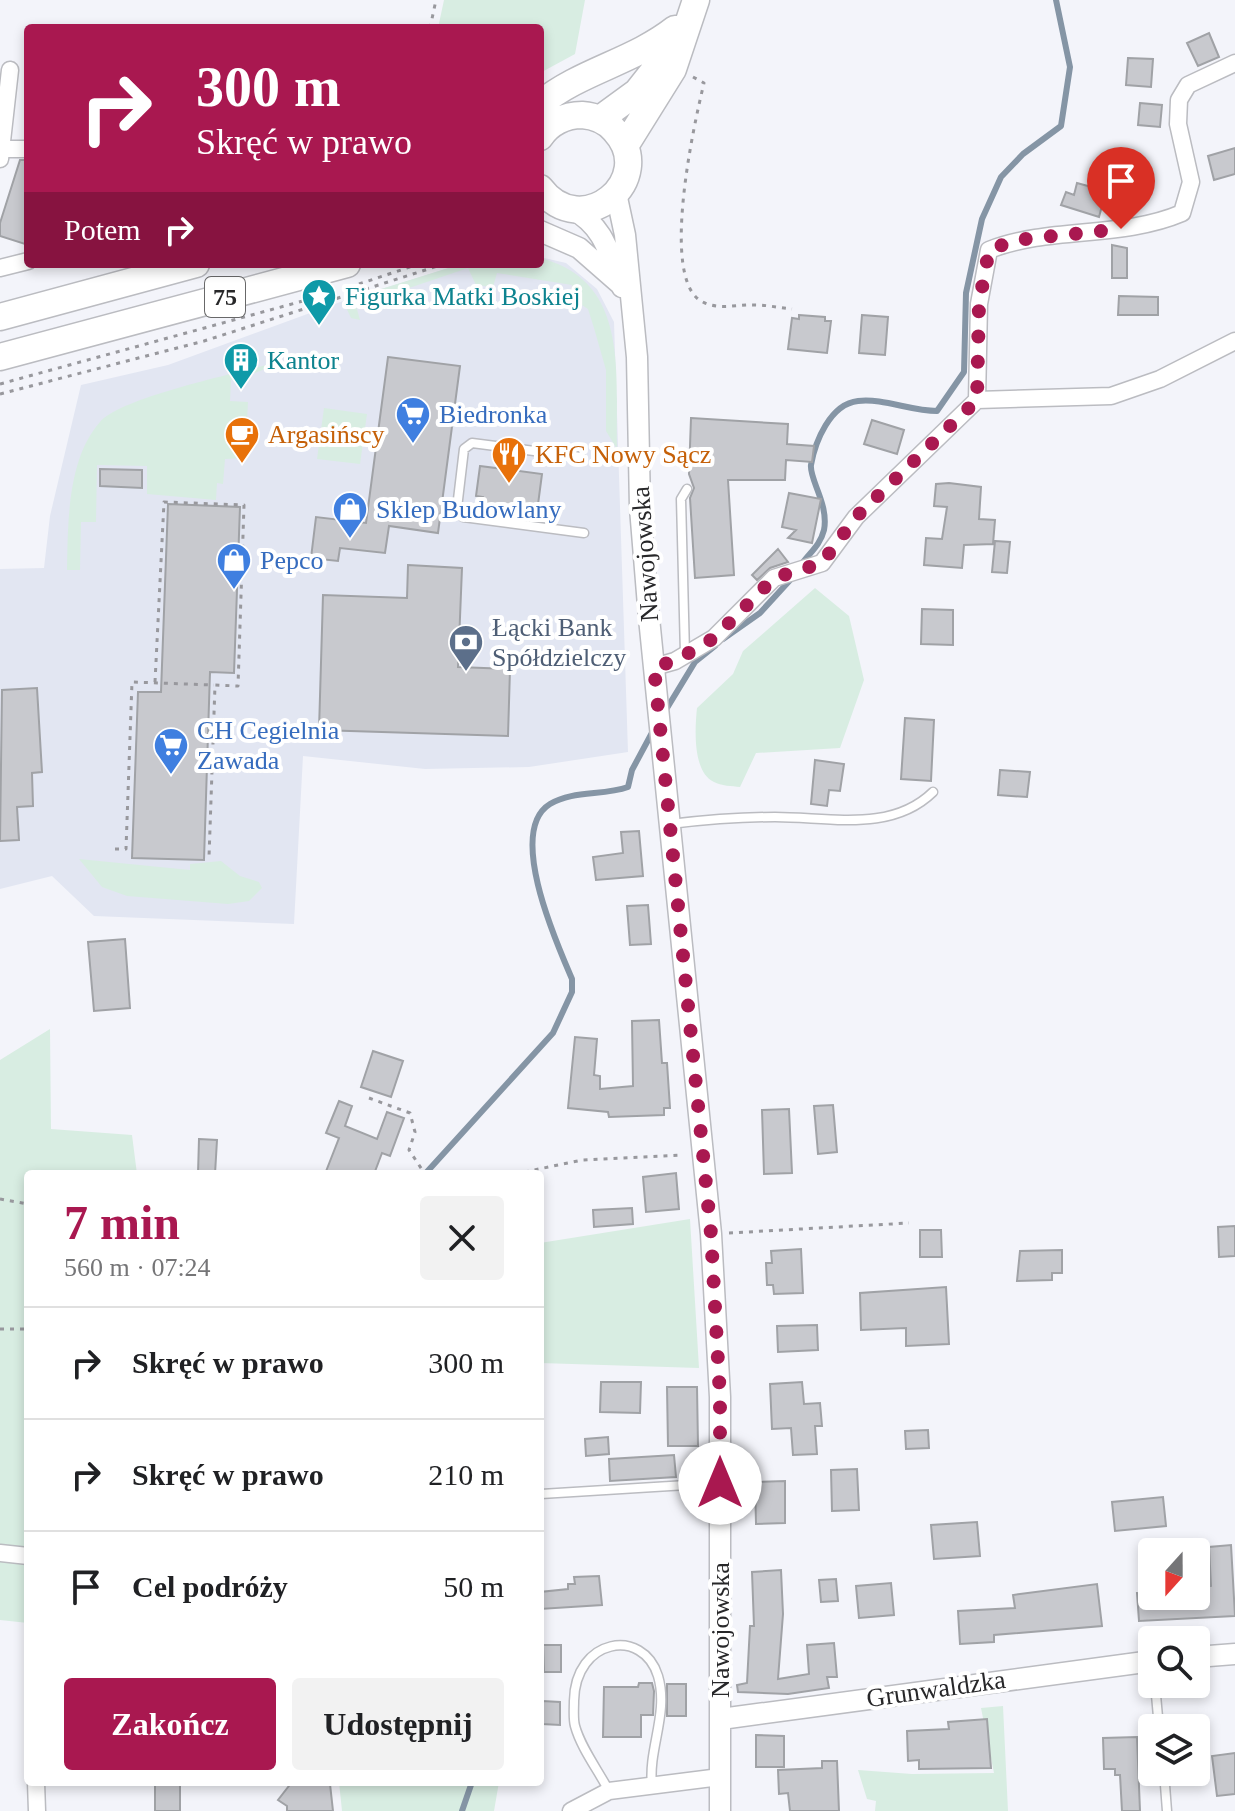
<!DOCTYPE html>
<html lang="pl">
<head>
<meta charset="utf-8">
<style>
  :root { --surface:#fff; --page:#f2f2f2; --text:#202124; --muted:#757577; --line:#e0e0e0; --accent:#a91850 }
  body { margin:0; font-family:"Times New Roman",serif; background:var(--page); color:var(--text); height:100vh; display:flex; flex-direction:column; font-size:30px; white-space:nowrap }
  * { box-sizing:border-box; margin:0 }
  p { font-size:26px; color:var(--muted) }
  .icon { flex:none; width:44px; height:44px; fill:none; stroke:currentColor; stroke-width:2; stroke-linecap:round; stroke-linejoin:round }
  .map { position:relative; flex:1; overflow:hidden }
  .sheet { position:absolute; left:24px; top:1170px; width:520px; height:616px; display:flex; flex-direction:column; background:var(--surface); border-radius:8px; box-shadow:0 4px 12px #0003 }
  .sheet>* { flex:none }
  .hud { position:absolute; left:24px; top:24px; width:520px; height:244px; border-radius:8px; box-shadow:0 4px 12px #0003; background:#a91850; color:#fff; overflow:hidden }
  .needle { width:52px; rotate:201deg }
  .controls { position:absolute; left:1138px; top:1538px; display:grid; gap:16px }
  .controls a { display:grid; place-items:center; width:72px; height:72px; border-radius:8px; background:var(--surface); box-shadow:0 4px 12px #0003; font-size:40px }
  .pin { position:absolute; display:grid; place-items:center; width:68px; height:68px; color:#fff; margin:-82px -34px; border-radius:50% 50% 50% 0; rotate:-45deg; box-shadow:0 0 8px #0007 }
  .pin .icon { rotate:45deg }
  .me { position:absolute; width:88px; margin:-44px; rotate:0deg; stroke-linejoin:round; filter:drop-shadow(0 0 6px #0008) }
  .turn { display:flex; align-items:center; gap:28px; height:168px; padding:0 40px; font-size:36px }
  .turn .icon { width:104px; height:104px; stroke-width:2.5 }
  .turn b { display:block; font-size:56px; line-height:68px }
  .then { display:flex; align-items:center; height:76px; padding:0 40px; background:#0003; gap:16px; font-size:30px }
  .round { display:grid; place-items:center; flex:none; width:84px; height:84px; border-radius:8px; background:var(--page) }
  .headline { display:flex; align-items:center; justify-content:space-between; height:136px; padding:0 40px }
  h1 { font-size:48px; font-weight:600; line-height:60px; color:var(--accent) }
  .button { display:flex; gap:16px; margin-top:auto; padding:16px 40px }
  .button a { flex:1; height:92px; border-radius:8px; background:var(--accent); color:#fff; font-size:32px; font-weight:600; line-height:92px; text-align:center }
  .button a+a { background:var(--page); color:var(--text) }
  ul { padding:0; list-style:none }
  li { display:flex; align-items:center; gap:24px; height:112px; padding:0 40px; border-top:2px solid var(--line) }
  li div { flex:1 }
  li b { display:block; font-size:30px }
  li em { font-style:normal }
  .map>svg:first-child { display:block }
  .built { fill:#e2e6f2 }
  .green { fill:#d8ede2 }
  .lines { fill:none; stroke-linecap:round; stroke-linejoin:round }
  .stream { stroke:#8595a5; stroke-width:6 }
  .building { fill:#c8c9ce; stroke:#a0a2a6; stroke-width:2 }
  .service-casing { stroke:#bbbcc1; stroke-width:11 }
  .minor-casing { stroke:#bbbcc1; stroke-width:19 }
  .tertiary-casing { stroke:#bbbcc1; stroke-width:23 }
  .primary-casing { stroke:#bbbcc1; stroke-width:29 }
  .path { stroke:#98989d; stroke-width:3; stroke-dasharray:4 6; stroke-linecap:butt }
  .service { stroke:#fff; stroke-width:8 }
  .minor { stroke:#fff; stroke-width:16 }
  .tertiary { stroke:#fff; stroke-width:20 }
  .primary { stroke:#fff; stroke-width:26 }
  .route { stroke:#a91850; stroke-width:14; stroke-dasharray:0 25.2 }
  .labels { text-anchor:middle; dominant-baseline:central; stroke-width:8; stroke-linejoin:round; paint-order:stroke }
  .shield { fill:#fff; stroke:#686869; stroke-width:2 }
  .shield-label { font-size:24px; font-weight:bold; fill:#272729 }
  .culture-label { font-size:26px; fill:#0d838f; stroke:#fff; text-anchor:start }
  .shop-label { font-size:26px; fill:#366cbe; stroke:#fff; text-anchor:start }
  .food-label { font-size:26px; fill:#c56008; stroke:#fff; text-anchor:start }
  .street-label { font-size:26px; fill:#272729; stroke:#fff }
  .service-label { font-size:26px; fill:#4e5e75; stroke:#fff; text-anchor:start }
</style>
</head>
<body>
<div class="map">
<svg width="1235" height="1811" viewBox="0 0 1235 1811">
  <rect width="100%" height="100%" fill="#f3f4fa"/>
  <path class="built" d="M 540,257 L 566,263 L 597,289 L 614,322 L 628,752 L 529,767 L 425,769 L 303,756 L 294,924 L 94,916 L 52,876 L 0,889 L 0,569 L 44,568 L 50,516 L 81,385 L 168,365 L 343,301 L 462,264 L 540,264 Z"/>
  <path class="green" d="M 444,0 L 585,0 L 575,54 L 540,73 L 540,28 L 438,28 Z
    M 540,258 C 631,281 615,375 617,449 L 606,431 L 606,370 L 594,328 L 588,309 L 571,298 L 572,285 L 497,273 L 493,287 L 476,285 L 468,268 L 356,306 L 360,320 L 351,318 L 343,301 L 461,264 L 540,264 Z
    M 274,363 L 281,363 L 252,374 L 249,381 L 231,380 L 230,401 L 248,402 L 245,458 L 225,459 L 223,484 L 217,483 L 216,500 L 147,494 L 147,466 L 97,465 L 96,522 L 81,522 L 80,570 L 67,570 C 68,524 67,459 100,422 C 121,397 238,373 274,363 Z
    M 324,408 L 367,414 L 360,464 L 317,459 Z
    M 815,588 L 849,616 L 864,680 L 840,748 L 756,753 L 740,787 C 732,786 721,786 714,782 C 692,772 695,727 697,708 L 733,674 L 743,651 Z
    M 79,859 L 190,870 L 190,864 L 221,861 L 240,876 L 259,882 L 262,888 L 249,901 L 228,904 L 127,896 L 102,887 Z
    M 50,1029 L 51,1129 L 132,1135 L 137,1174 L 28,1174 L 28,1548 L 0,1546 L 0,1060 Z
    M 690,1219 L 699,1368 L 540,1363 L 540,1243 Z
    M 0,1561 L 28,1563 L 28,1623 L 0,1620 Z
    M 1003,1706 L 1008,1811 L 875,1811 L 876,1801 L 867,1799 L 858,1770 L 912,1774 L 994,1773 L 981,1708 Z
    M 339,1782 L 499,1782 L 494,1811 L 342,1811 Z"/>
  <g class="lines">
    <path class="stream" d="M 801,565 C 809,553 820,546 824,530 C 829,504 809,479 811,465 C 815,442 830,404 858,401 C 883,398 911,411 937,411 L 964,372 L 966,293 L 982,219 L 1001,177 L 1023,154 L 1061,126 L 1070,67 L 1056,0
      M 723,639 L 760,613 L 792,578
      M 664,713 L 695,662 L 715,646
      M 425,1174 L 553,1033 L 572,992 L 572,979 C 557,944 506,831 550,804 C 573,790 603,796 628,787 L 632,770 L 654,729
      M 462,1811 L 472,1782"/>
  </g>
  <path class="building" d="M 1209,33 L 1219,57 L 1198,66 L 1187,43 Z
    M 1128,58 L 1153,59 L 1151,87 L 1126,85 Z
    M 1140,103 L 1162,105 L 1160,127 L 1138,125 Z
    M 1235,148 L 1235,174 L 1214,180 L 1208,156 Z
    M 20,160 L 28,160 L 28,245 L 0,236 L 0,223 Z
    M 1077,183 L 1106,191 L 1099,217 L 1061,205 L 1066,192 L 1074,195 Z
    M 1112,245 L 1127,248 L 1127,278 L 1112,278 Z
    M 1119,296 L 1158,297 L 1158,315 L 1118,315 Z
    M 799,315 L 825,317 L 825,321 L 831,321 L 827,353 L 788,349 L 792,318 L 799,319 Z
    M 862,315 L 888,317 L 885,355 L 859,353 Z
    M 388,357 L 460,366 L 438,533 L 389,526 L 385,553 L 340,548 L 338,561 L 311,558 L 316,517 L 366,523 Z
    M 691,418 L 788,424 L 787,444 L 814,446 L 812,462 L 786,460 L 785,480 L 728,480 L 734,575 L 695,578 L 690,498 L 694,488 L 689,474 Z
    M 872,420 L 904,430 L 897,454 L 864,444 Z
    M 480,466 L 542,474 L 537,512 L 482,505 L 483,497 L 476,496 Z
    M 100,469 L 142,470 L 142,488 L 100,486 Z
    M 949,483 L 981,487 L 979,519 L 995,520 L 993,544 L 964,545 L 962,568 L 924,565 L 926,538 L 942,539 L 947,507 L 934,506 L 936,484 Z
    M 789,493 L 821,499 L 812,543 L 788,538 L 796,530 L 782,527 Z
    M 168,504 L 240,507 L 234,673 L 210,672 L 204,860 L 132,858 L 138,692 L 161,692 Z
    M 995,541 L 1010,542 L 1007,573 L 992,572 Z
    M 778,549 L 788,562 L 770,568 L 757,580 L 752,575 Z
    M 408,565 L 462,568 L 458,667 L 510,669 L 508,736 L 319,730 L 323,595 L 407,598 Z
    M 922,609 L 953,610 L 953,645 L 921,644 Z
    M 37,688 L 42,772 L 32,773 L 33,806 L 17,807 L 19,840 L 0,841 L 2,690 Z
    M 905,718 L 934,720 L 931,781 L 901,779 Z
    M 815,760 L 844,764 L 840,791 L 829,790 L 827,806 L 811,804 Z
    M 1000,770 L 1030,772 L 1027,797 L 998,795 Z
    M 639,831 L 643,876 L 596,880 L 593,857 L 623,853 L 621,832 Z
    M 648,905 L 651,944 L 630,945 L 627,906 Z
    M 125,939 L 130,1008 L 94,1011 L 88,942 Z
    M 659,1020 L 662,1063 L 667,1063 L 670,1108 L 664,1108 L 664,1115 L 609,1117 L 608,1112 L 568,1108 L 575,1037 L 597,1039 L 594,1075 L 600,1076 L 600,1089 L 633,1086 L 632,1021 Z
    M 373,1051 L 403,1061 L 391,1097 L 361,1087 Z
    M 339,1101 L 352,1106 L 345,1126 L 377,1139 L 387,1112 L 404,1118 L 390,1156 L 382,1153 L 374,1174 L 325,1174 L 339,1138 L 326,1133 Z
    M 833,1105 L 837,1152 L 818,1154 L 814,1106 Z
    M 789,1109 L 792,1173 L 764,1174 L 762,1110 Z
    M 199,1139 L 217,1140 L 215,1174 L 198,1174 Z
    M 676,1173 L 679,1209 L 646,1212 L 643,1177 Z
    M 632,1208 L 633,1224 L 594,1227 L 593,1210 Z
    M 1235,1226 L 1235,1256 L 1219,1257 L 1218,1227 Z
    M 920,1230 L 941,1230 L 942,1257 L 920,1257 Z
    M 801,1249 L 803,1293 L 774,1294 L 773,1285 L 767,1285 L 766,1263 L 772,1263 L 771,1251 Z
    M 1062,1250 L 1062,1273 L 1052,1273 L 1052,1280 L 1017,1281 L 1020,1251 Z
    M 946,1287 L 949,1344 L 906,1346 L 906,1328 L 861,1330 L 860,1293 Z
    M 817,1325 L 818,1350 L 778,1352 L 777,1326 Z
    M 601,1382 L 641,1382 L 640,1413 L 600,1412 Z
    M 802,1382 L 804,1404 L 820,1403 L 822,1426 L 815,1426 L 817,1454 L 793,1455 L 791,1428 L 772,1429 L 770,1384 Z
    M 667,1387 L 697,1387 L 698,1446 L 668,1446 Z
    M 928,1430 L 929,1448 L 906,1449 L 905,1431 Z
    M 608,1437 L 609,1454 L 586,1456 L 585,1439 Z
    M 674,1455 L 676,1477 L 610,1481 L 609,1459 Z
    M 857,1469 L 859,1510 L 832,1511 L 831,1470 Z
    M 785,1481 L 785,1523 L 756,1524 L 755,1482 Z
    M 1163,1497 L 1166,1526 L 1115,1531 L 1112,1502 Z
    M 977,1522 L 980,1556 L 934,1559 L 931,1525 Z
    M 1231,1545 L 1235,1616 L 1139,1621 L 1137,1593 L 1198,1596 L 1197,1588 L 1211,1586 L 1209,1547 Z
    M 781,1570 L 783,1614 L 778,1679 L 809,1674 L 807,1645 L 834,1643 L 837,1677 L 827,1677 L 829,1688 L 788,1694 L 738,1692 L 737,1685 L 747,1683 L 750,1626 L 754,1626 L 752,1572 Z
    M 599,1576 L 602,1605 L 540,1609 L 540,1592 L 568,1589 L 568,1584 L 575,1584 L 574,1577 Z
    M 836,1579 L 838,1601 L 821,1602 L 819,1580 Z
    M 891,1583 L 894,1615 L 859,1618 L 856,1586 Z
    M 1097,1584 L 1102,1626 L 994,1635 L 994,1642 L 960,1644 L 958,1611 L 1015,1608 L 1013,1595 Z
    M 543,1645 L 561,1645 L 561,1672 L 544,1672 Z
    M 639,1683 L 652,1683 L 654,1691 L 653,1715 L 641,1715 L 641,1737 L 603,1737 L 604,1687 L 638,1687 Z
    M 667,1684 L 686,1684 L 686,1716 L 667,1716 Z
    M 542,1701 L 560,1702 L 560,1725 L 542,1724 Z
    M 987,1719 L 991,1768 L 919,1769 L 919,1760 L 908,1761 L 907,1731 L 949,1729 L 948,1722 Z
    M 756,1735 L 784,1736 L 784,1767 L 756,1767 Z
    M 1137,1737 L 1140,1811 L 1122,1811 L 1120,1775 L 1115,1775 L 1115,1769 L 1104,1769 L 1103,1738 Z
    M 1235,1753 L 1235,1794 L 1217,1796 L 1212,1756 Z
    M 822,1761 L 837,1761 L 839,1811 L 790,1811 L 788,1793 L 779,1794 L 778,1770 L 822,1768 Z
    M 155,1782 L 180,1782 L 180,1811 L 155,1811 Z
    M 292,1782 L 330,1784 L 333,1811 L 287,1811 L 287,1806 L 278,1800 Z"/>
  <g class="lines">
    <g class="service-casing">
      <path id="service" d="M 581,457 L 472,443 L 464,449 L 457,508 L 463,517 L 584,533
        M 685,654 L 681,499 L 687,489
        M 670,824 C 704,820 741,817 775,817 C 829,817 891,833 933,792
        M 541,1494 L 719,1483
        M 1155,1684 L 1159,1728
        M 1164,1772 L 1167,1811
        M 609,1791 C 598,1770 581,1748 575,1726 C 573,1719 574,1709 574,1701 C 575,1638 643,1627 658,1676 C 669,1713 648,1749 652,1785"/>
    </g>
    <g class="minor-casing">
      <path id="minor" d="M 0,149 L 28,149
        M 0,159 L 10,70
        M 0,268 L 28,261
        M 977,400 L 1111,396 L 1160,379 L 1235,341
        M 654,667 L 675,661 L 714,638 L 774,578 L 822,563 L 856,517 L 977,400 L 979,304 L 989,250 C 1051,226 1121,239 1182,213 L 1191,182 L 1178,124 L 1179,100 L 1188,85 L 1235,63
        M 0,1553 L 28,1556
        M 36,1782 L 37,1811
        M 571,1811 L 609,1791 L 720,1777"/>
    </g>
    <g class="tertiary-casing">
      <path id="tertiary" d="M 616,193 L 625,235 L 637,357 L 640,508 L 649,618 L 711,1234 L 720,1397 L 720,1811
        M 572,209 C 605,227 609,254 622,287
        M 540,231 L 579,248 L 619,283
        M 1196,1657 L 1235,1654
        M 721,1719 L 1152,1661"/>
    </g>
    <g class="primary-casing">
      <path id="primary" d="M 540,104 C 580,71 633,62 675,29
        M 600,119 L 637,92 L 663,59
        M 540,137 C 549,123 565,115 582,115 C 595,116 607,121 615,131 C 659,179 582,244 540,188
        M 625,146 L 673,69 L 696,0
        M 0,317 L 196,264
        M 0,357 L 347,264"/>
    </g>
    <path class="path" d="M 430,28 L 436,0
      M 693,77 L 704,83 C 694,124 660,277 701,301 C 718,311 737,304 755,305 C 768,305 780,308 792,309
      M 359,284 L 419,264
      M 0,384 L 332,293
      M 0,394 L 204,341 L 444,264
      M 155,682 L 164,502 L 244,505 L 238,686 L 215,685 L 209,857
      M 115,849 L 126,849 L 132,682 L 214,685
      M 369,1098 L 410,1113 L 415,1132 L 409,1150 L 425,1174
      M 515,1174 L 582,1160 L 683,1155
      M 0,1199 L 28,1204
      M 729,1233 L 909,1223
      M 0,1329 L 28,1329"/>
    <use href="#service" class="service"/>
    <use href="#minor" class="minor"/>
    <use href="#tertiary" class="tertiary"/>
    <use href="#primary" class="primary"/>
  </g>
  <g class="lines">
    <path class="route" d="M 720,1483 L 720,1397 L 711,1234 L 654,667 L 675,661 L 714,638 L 774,578 L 822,563 L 856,517 L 977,400 L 979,304 L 989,250 L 1016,240 L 1121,229"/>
  </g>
  <defs>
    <g id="sight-pin" transform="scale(1.8)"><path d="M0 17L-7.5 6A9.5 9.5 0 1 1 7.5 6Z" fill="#0f9aa8" stroke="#fff"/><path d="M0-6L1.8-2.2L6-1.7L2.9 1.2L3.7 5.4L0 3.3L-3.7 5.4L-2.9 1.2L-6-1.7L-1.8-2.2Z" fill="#fff"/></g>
    <g id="building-pin" transform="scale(1.8)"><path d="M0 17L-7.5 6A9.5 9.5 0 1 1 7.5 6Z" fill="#0f9aa8" stroke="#fff"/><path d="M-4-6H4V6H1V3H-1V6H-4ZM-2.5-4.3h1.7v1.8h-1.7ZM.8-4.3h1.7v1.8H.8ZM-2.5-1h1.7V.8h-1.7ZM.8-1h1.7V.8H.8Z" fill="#fff"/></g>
    <g id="supermarket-pin" transform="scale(1.8)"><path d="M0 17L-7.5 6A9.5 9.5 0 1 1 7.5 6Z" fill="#3f7fe0" stroke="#fff"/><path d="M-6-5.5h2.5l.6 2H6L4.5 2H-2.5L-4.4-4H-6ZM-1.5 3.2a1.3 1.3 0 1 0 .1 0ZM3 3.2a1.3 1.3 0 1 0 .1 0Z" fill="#fff"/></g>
    <g id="cafe-pin" transform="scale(1.8)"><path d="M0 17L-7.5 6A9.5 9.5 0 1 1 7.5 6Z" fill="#e8710a" stroke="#fff"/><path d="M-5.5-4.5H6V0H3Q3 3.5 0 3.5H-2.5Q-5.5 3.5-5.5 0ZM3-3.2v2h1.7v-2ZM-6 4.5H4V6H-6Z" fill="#fff"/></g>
    <g id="restaurant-pin" transform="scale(1.8)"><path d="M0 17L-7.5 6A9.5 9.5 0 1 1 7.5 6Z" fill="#e8710a" stroke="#fff"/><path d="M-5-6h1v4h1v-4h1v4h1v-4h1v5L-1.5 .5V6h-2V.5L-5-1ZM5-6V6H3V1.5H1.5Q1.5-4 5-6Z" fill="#fff"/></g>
    <g id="shop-pin" transform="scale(1.8)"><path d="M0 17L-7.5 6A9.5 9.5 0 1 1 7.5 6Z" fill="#3f7fe0" stroke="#fff"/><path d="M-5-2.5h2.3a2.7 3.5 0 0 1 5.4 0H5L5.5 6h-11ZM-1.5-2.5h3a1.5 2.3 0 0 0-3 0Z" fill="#fff"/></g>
    <g id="bank-pin" transform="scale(1.8)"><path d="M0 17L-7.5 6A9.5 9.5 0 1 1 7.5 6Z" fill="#5c6f8a" stroke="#fff"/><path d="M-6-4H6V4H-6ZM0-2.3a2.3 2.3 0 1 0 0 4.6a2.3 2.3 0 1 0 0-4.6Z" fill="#fff"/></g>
  </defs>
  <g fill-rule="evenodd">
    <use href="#sight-pin" x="319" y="296"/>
    <use href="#building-pin" x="241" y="360"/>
    <use href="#supermarket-pin" x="413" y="414"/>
    <use href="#cafe-pin" x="242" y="434"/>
    <use href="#restaurant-pin" x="509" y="454"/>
    <use href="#shop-pin" x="350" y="509"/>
    <use href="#shop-pin" x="234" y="560"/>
    <use href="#bank-pin" x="466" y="642"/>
    <use href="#supermarket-pin" x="171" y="745"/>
  </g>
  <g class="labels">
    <rect class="shield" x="205" y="277" width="40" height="40" rx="6"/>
    <g class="shield-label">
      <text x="225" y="297">75</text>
    </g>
    <g class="culture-label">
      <text x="345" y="296">Figurka Matki Boskiej</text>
      <text x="267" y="360">Kantor</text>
    </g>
    <g class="shop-label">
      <text x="439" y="414">Biedronka</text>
      <text x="376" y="509">Sklep Budowlany</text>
      <text x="260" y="560">Pepco</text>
      <text x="197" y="730">CH Cegielnia<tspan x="197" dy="30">Zawada</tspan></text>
    </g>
    <g class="food-label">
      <text x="268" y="434">Argasińscy</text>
      <text x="535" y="454">KFC Nowy Sącz</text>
    </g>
    <g class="street-label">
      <text transform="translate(645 554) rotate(-94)">Nawojowska</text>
      <text transform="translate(720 1630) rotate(-90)">Nawojowska</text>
      <text transform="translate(936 1689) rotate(-8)">Grunwaldzka</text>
    </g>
    <g class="service-label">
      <text x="492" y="627">Łącki Bank<tspan x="492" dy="30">Spółdzielczy</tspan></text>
    </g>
  </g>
</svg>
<div class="controls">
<a><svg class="needle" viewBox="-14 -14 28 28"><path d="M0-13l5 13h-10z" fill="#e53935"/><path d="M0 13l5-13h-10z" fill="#757577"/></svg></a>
<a><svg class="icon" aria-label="search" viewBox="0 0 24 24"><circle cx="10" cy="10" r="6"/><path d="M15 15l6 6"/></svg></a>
<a><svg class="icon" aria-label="layers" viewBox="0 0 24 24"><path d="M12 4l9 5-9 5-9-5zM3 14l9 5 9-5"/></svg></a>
</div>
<div class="pin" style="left:1121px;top:229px;background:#d93025"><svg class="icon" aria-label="arrive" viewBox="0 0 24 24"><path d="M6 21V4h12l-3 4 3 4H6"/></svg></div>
<svg class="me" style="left:720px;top:1483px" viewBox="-20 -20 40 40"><circle r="19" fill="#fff"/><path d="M0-13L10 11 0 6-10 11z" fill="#a91850"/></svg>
<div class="hud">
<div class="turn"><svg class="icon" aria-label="right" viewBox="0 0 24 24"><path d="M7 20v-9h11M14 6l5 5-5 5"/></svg><div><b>300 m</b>Skręć w prawo</div></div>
<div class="then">Potem<svg class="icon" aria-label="right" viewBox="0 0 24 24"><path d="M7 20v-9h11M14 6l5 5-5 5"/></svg></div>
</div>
<section class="sheet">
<div class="headline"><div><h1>7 min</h1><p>560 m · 07:24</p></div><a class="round"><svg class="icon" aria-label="close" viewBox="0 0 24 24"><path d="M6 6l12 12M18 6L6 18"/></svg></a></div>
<ul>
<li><svg class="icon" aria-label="right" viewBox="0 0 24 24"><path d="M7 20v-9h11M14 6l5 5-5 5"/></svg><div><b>Skręć w prawo</b></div><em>300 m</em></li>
<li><svg class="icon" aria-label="right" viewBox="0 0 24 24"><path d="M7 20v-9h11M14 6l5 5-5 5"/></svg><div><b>Skręć w prawo</b></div><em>210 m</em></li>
<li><svg class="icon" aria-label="arrive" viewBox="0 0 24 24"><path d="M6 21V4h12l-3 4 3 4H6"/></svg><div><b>Cel podróży</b></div><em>50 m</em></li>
</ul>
<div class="button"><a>Zakończ</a><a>Udostępnij</a></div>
</section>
</div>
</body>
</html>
